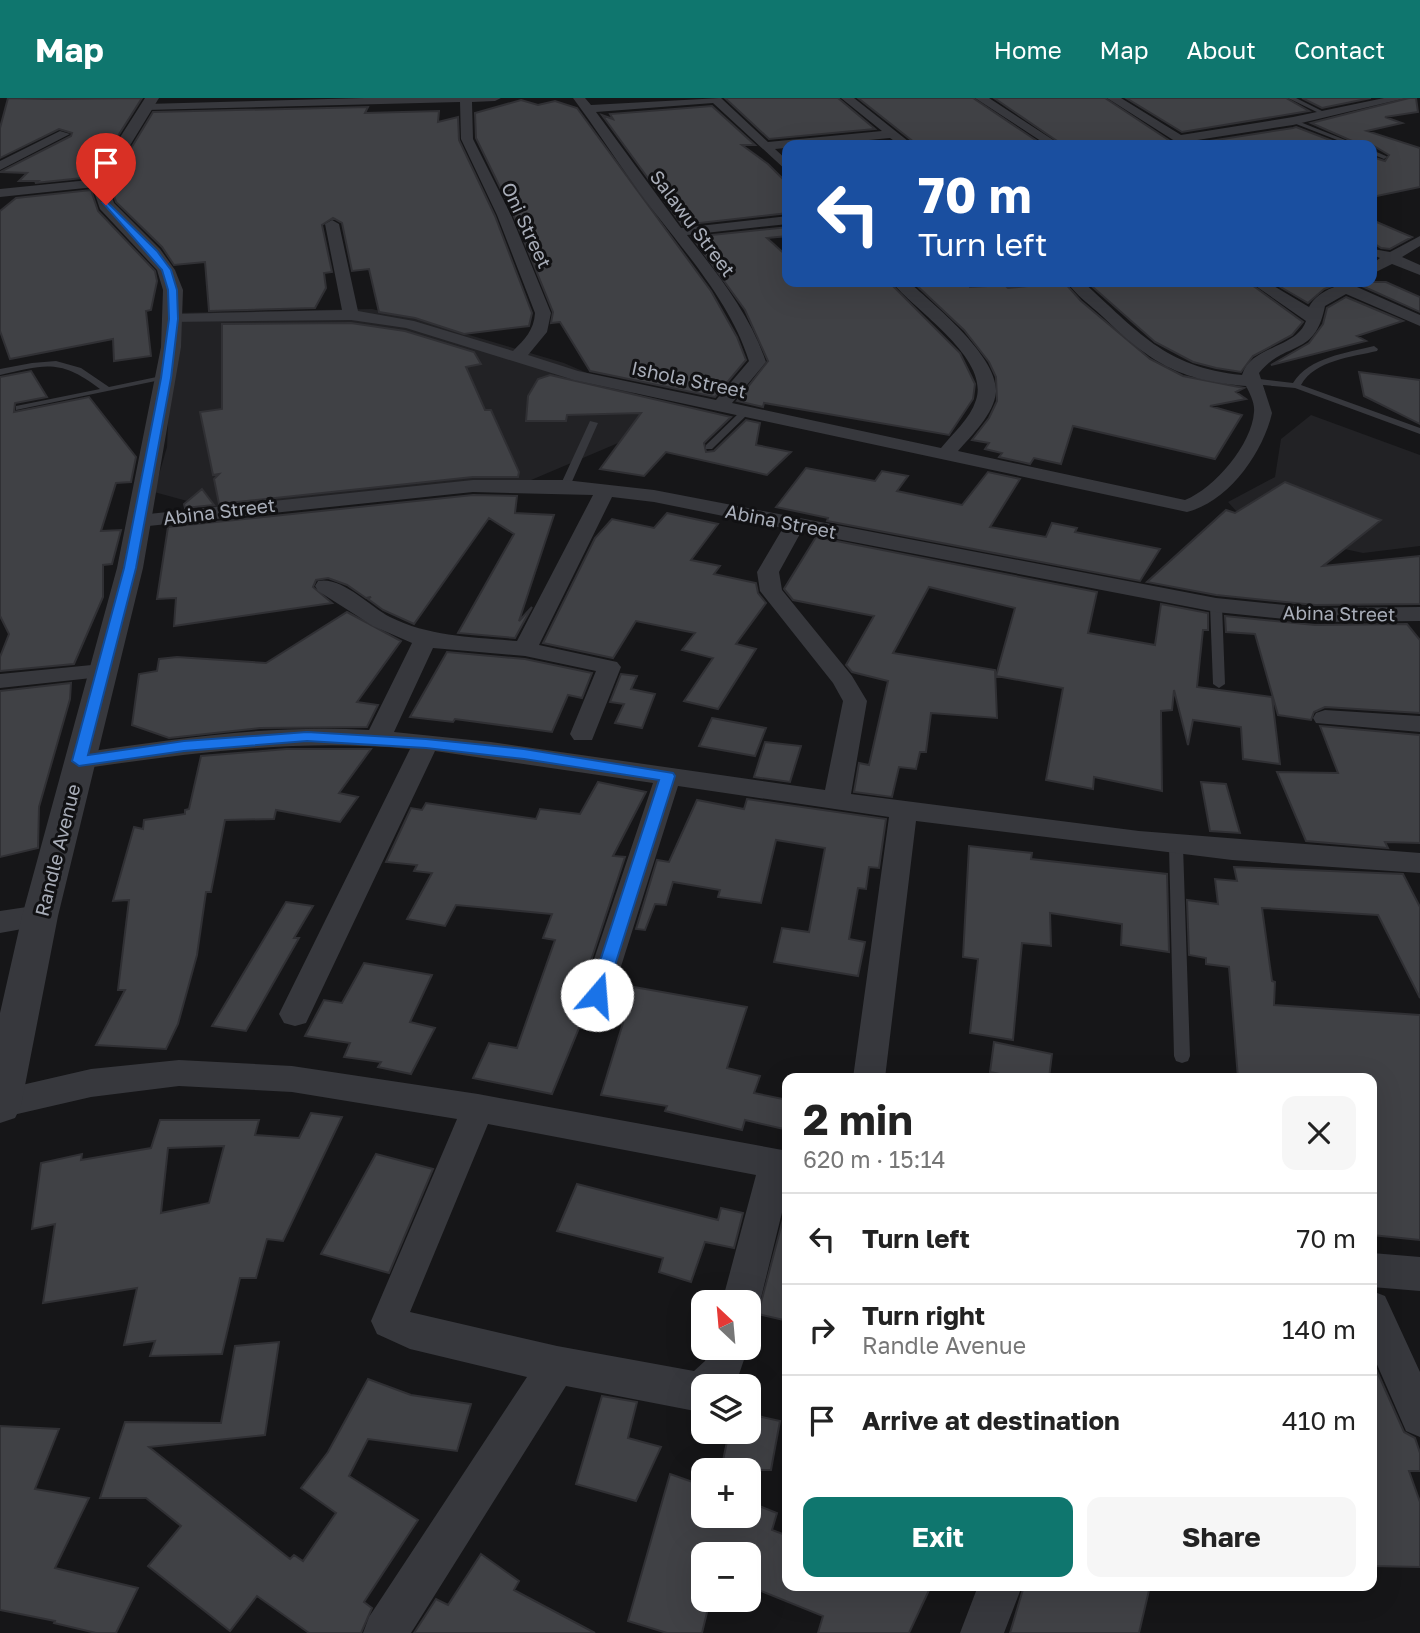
<!DOCTYPE html>
<html lang="en">
<head>
<meta charset="utf-8">
<style>
  :root { --surface:#fff; --page:#f6f6f6; --text:#222; --muted:#767676; --line:#e0e0e0; --accent:#0f766e }
  body { margin:0; font-family:"Golos Text",sans-serif; background:var(--page); color:var(--text); height:100vh; display:flex; flex-direction:column; font-size:26px; white-space:nowrap }
  * { box-sizing:border-box; margin:0 }
  p { font-size:23px; color:var(--muted) }
  .icon { flex:none; width:38px; height:38px; fill:none; stroke:currentColor; stroke-width:2; stroke-linecap:round; stroke-linejoin:round }
  .map { position:relative; flex:1; overflow:hidden }
  .sheet { position:absolute; left:782px; top:975px; width:595px; height:518px; display:flex; flex-direction:column; background:var(--surface); border-radius:14px; box-shadow:0 7px 28px #0002 }
  .sheet>* { flex:none }
  .hud { position:absolute; left:782px; top:42px; width:595px; height:147px; border-radius:14px; box-shadow:0 7px 28px #0002; background:#1a4fa0; color:#fff; overflow:hidden }
  .needle { width:46px; rotate:334deg }
  .fabs { position:absolute; left:691px; top:1192px; display:grid; gap:14px }
  .fabs a { display:grid; place-items:center; width:70px; height:70px; border-radius:14px; background:var(--surface); box-shadow:0 7px 28px #0002; font-size:35px }
  .pin { position:absolute; display:grid; place-items:center; width:60px; height:60px; color:#fff; margin:-72px -30px; border-radius:50% 50% 50% 0; rotate:-45deg; box-shadow:0 0 7px #0007 }
  .pin .icon { rotate:45deg }
  .me { position:absolute; width:77px; margin:-38px; rotate:18deg; stroke-linejoin:round; filter:drop-shadow(0 0 5px #0008) }
  .turn { display:flex; align-items:center; gap:24px; height:147px; padding:0 21px; font-size:32px }
  .turn .icon { width:91px; height:91px; stroke-width:2.5 }
  .turn b { display:block; font-size:49px; line-height:60px }
  .round { display:grid; place-items:center; flex:none; width:74px; height:74px; border-radius:14px; background:var(--page) }
  .head { display:flex; align-items:center; justify-content:space-between; height:119px; padding:0 21px }
  h1 { font-size:42px; font-weight:700; line-height:52px }
  .action { display:flex; gap:14px; margin-top:auto; padding:14px 21px }
  .action a { flex:1; height:80px; border-radius:14px; background:var(--accent); color:#fff; font-size:28px; font-weight:700; line-height:80px; text-align:center }
  .action a+a { background:var(--page); color:var(--text) }
  ul { padding:0; list-style:none }
  li { display:flex; align-items:center; gap:21px; height:91px; padding:0 21px; border-top:2px solid var(--line) }
  li div { flex:1 }
  li b { display:block; font-size:26px }
  li em { font-style:normal }
  header { display:flex; align-items:center; gap:42px; box-sizing:border-box; height:98px; padding:0 35px; background:var(--accent); color:#fff }
  header strong { font-size:33px }
  nav { display:flex; gap:38px; margin-inline-start:auto; font-size:24px }
  .map>svg:first-child { display:block }
  .built { fill:#222225 }
  .building { fill:#404145; stroke:#303034; stroke-width:2; fill-rule:evenodd }
  .lines { fill:none; stroke-linecap:round; stroke-linejoin:round }
  .service { fill:#37383d; fill-rule:evenodd }
  .minor { fill:#37383d; fill-rule:evenodd }
  .tertiary { fill:#37383d; fill-rule:evenodd }
  .route { fill:#1a73e8; stroke:#114b97; stroke-width:2 }
  .labels { text-anchor:middle; dominant-baseline:central; stroke-width:6; stroke-linejoin:round; paint-order:stroke }
  .far-street-label { font-size:19px; fill:#a8adb8; stroke:#111113 }
</style>
</head>
<body>
<header>
<strong>Map</strong>
<nav><a>Home</a><a>Map</a><a>About</a><a>Contact</a></nav>
</header>
<div class="map">
<svg width="1420" height="1535" viewBox="0 0 1420 1535">
  <rect width="100%" height="100%" fill="#161618"/>
  <path class="built" d="M 372,211 L 415,221 L 564,265 L 684,317 L 517,388 L 228,414 L 154,394 L 167,349 L 173,215 Z
    M 1311,317 L 1420,357 L 1420,448 L 1363,455 L 1326,447 L 1237,414 L 1228,404 L 1275,379 L 1281,341 Z"/>
  <path class="building" d="M 8,0 L 48,1 L 142,0 L 92,79 L 35,85 L 38,83 L 19,83 L 27,75 L 0,74 L 71,38 L 72,35 L 59,31 L 0,60 L 0,30 Z
    M 725,0 L 838,0 L 875,31 L 769,41 Z
    M 858,0 L 973,0 L 1043,47 L 915,45 Z
    M 994,0 L 1105,0 L 1176,47 L 1063,47 Z
    M 1126,0 L 1286,0 L 1309,13 L 1182,34 Z
    M 1302,0 L 1371,0 L 1322,10 Z
    M 1409,0 L 1416,0 L 1418,14 L 1385,19 L 1402,25 L 1367,33 L 1420,50 L 1420,89 L 1372,99 L 1372,59 L 1385,63 L 1389,57 L 1372,47 L 1361,47 L 1311,25 Z
    M 521,2 L 538,7 L 555,3 L 577,10 L 711,193 L 737,239 L 746,262 L 715,299 L 590,273 L 560,224 L 551,225 L 553,214 L 513,116 L 476,40 L 475,15 Z
    M 712,8 L 755,47 L 742,47 L 768,66 L 788,86 L 788,115 L 682,127 L 602,17 L 613,21 L 610,16 Z
    M 368,9 L 365,15 L 439,13 L 438,24 L 458,19 L 459,42 L 495,118 L 532,215 L 529,228 L 464,236 L 415,220 L 379,214 L 369,171 L 352,173 L 342,125 L 333,120 L 322,127 L 332,174 L 324,175 L 326,190 L 315,210 L 209,213 L 205,164 L 174,167 L 162,149 L 116,104 L 110,85 L 153,14 Z
    M 1296,29 L 1343,47 L 1197,45 L 1293,30 Z
    M 91,92 L 98,113 L 155,173 L 157,183 L 151,212 L 146,213 L 151,258 L 114,263 L 113,241 L 10,261 L 0,233 L 0,113 L 16,100 Z
    M 1372,122 L 1412,139 L 1390,151 L 1381,150 L 1372,144 Z
    M 788,129 L 788,138 L 767,140 L 788,159 L 788,184 L 889,184 L 960,255 L 975,286 L 973,301 L 949,337 L 764,305 L 763,309 L 737,303 L 768,263 L 745,212 L 692,139 Z
    M 913,184 L 970,184 L 970,189 L 1005,187 L 1008,190 L 1064,184 L 1081,203 L 1150,261 L 1183,278 L 1244,290 L 1236,294 L 1246,301 L 1210,308 L 1242,317 L 1215,361 L 1073,328 L 1061,366 L 1034,360 L 1030,366 L 999,359 L 1002,355 L 985,351 L 989,345 L 972,342 L 989,320 L 997,303 L 996,279 L 989,264 L 964,232 Z
    M 1087,184 L 1248,184 L 1303,224 L 1292,237 L 1253,258 L 1241,274 L 1216,270 L 1193,264 L 1155,244 Z
    M 1272,184 L 1343,184 L 1324,191 L 1308,205 Z
    M 1365,184 L 1386,184 L 1420,199 L 1420,214 L 1362,188 Z
    M 1346,199 L 1403,223 L 1357,238 L 1366,243 L 1271,267 L 1309,245 L 1323,226 L 1327,210 Z
    M 351,225 L 405,233 L 474,254 L 481,266 L 466,269 L 485,312 L 491,312 L 519,374 L 518,379 L 473,379 L 219,406 L 214,381 L 219,376 L 213,377 L 200,314 L 222,311 L 222,226 Z
    M 31,273 L 47,299 L 15,305 L 14,314 L 89,299 L 136,359 L 131,384 L 116,385 L 101,433 L 121,432 L 112,466 L 103,467 L 103,499 L 74,566 L 0,573 L 0,559 L 9,536 L 0,518 L 0,279 Z
    M 1359,274 L 1420,282 L 1420,326 L 1364,298 Z
    M 550,277 L 731,319 L 704,345 L 706,354 L 714,353 L 746,322 L 760,325 L 756,347 L 791,354 L 767,377 L 666,354 L 644,378 L 600,371 L 641,315 L 567,317 L 566,323 L 526,323 L 528,298 L 538,281 Z
    M 806,370 L 875,383 L 882,373 L 908,378 L 897,393 L 962,407 L 988,374 L 1020,381 L 990,429 L 1046,439 L 1052,425 L 1077,430 L 1075,434 L 1160,451 L 1140,483 L 827,423 L 828,420 L 776,409 Z
    M 1285,384 L 1381,422 L 1323,468 L 1420,458 L 1420,506 L 1315,507 L 1216,497 L 1147,484 L 1226,412 L 1235,415 Z
    M 202,391 L 214,407 L 185,410 L 184,406 Z
    M 473,397 L 517,398 L 515,415 L 554,417 L 519,523 L 532,509 L 515,540 L 458,535 L 514,436 L 489,420 L 414,526 L 383,512 L 368,501 L 371,499 L 366,500 L 347,487 L 328,480 L 316,482 L 313,489 L 332,505 L 174,528 L 176,500 L 157,501 L 168,429 Z
    M 667,415 L 718,426 L 691,462 L 720,468 L 714,476 L 756,485 L 758,495 L 766,505 L 736,546 L 756,551 L 718,611 L 684,603 L 713,560 L 682,552 L 695,535 L 636,523 L 613,560 L 543,545 L 595,440 L 612,421 L 654,430 Z
    M 816,439 L 1097,494 L 1088,535 L 1155,547 L 1161,506 L 1208,515 L 1208,532 L 1203,532 L 1197,589 L 1272,599 L 1280,666 L 1243,661 L 1241,629 L 1193,622 L 1188,647 L 1174,592 L 1172,612 L 1161,613 L 1162,693 L 1094,679 L 1093,691 L 1046,682 L 1063,590 L 996,578 L 1015,510 L 929,489 L 893,555 L 995,572 L 997,620 L 931,615 L 926,654 L 920,654 L 916,671 L 899,669 L 892,699 L 854,694 L 859,665 L 869,667 L 888,583 L 852,574 L 846,567 L 874,518 L 793,502 L 784,491 Z
    M 347,514 L 401,543 L 357,604 L 378,607 L 367,629 L 260,630 L 169,640 L 132,627 L 139,576 L 157,573 L 159,561 L 177,559 L 266,565 Z
    M 1225,518 L 1315,527 L 1407,526 L 1420,542 L 1420,615 L 1325,609 L 1314,614 L 1311,622 L 1278,617 L 1255,536 L 1226,534 Z
    M 447,554 L 525,561 L 592,575 L 582,600 L 568,597 L 552,634 L 455,621 L 453,624 L 410,619 Z
    M 621,576 L 637,578 L 631,591 L 655,596 L 642,630 L 615,625 L 624,606 L 610,604 Z
    M 71,585 L 70,601 L 39,709 L 38,750 L 0,759 L 0,593 Z
    M 712,620 L 766,630 L 755,658 L 699,648 Z
    M 1320,628 L 1420,637 L 1420,745 L 1385,744 L 1388,750 L 1306,743 L 1277,674 L 1338,675 Z
    M 765,644 L 801,648 L 790,684 L 754,679 Z
    M 286,651 L 371,651 L 339,695 L 358,699 L 340,724 L 276,712 L 274,721 L 225,722 L 211,794 L 206,794 L 197,857 L 178,926 L 166,951 L 96,947 L 125,892 L 118,892 L 129,802 L 113,803 L 134,729 L 143,731 L 144,722 L 185,716 L 185,712 L 189,711 L 201,658 Z
    M 598,684 L 646,694 L 613,758 L 625,759 L 580,896 L 588,908 L 552,996 L 473,980 L 489,945 L 517,950 L 555,842 L 543,840 L 552,816 L 456,807 L 445,828 L 407,821 L 432,775 L 414,773 L 417,767 L 386,764 L 411,710 L 422,712 L 426,705 L 536,721 L 540,711 L 580,716 Z
    M 1201,684 L 1226,686 L 1240,735 L 1210,733 Z
    M 747,701 L 886,721 L 879,770 L 869,769 L 866,791 L 858,790 L 849,841 L 865,844 L 858,878 L 774,864 L 782,830 L 809,834 L 825,750 L 776,742 L 761,805 L 718,799 L 720,792 L 673,784 L 666,807 L 655,806 L 645,832 L 636,831 L 657,762 L 669,764 L 697,702 L 744,711 Z
    M 969,748 L 1032,755 L 1031,761 L 1167,776 L 1169,854 L 1121,847 L 1122,826 L 1050,815 L 1051,848 L 1022,845 L 1013,942 L 970,935 L 978,861 L 963,859 Z
    M 1234,769 L 1403,776 L 1420,809 L 1420,900 L 1378,817 L 1262,810 L 1272,883 L 1275,884 L 1274,907 L 1420,917 L 1420,1142 L 1372,1137 L 1372,980 L 1238,980 L 1229,869 L 1206,866 L 1206,860 L 1189,857 L 1187,802 L 1218,806 L 1215,781 L 1237,783 Z
    M 286,804 L 313,808 L 294,840 L 299,840 L 246,933 L 212,928 Z
    M 364,865 L 432,877 L 410,924 L 435,930 L 411,976 L 378,969 L 381,964 L 344,959 L 350,945 L 305,938 L 324,902 L 342,905 Z
    M 634,889 L 747,909 L 727,970 L 760,978 L 754,995 L 788,1002 L 788,1032 L 745,1022 L 742,1032 L 665,1013 L 667,1008 L 601,997 Z
    M 994,944 L 1052,956 L 1049,980 L 1019,980 L 990,974 Z
    M 311,1015 L 342,1019 L 283,1143 L 267,1141 L 256,1180 L 240,1180 L 222,1256 L 150,1258 L 155,1243 L 124,1247 L 137,1190 L 43,1205 L 55,1126 L 32,1131 L 41,1065 L 82,1056 L 81,1062 L 151,1050 L 160,1022 L 259,1022 L 255,1037 L 299,1040 ZM 224,1048 L 209,1105 L 161,1115 L 168,1050 Z
    M 376,1056 L 433,1071 L 389,1175 L 321,1156 Z
    M 577,1086 L 718,1122 L 721,1110 L 743,1115 L 734,1150 L 705,1144 L 691,1184 L 659,1174 L 663,1160 L 557,1133 Z
    M 787,1106 L 788,1106 L 788,1223 L 758,1216 Z
    M 279,1244 L 265,1337 L 149,1349 L 290,1461 L 294,1457 L 303,1463 L 336,1415 L 301,1390 L 328,1354 L 368,1281 L 411,1297 L 471,1306 L 457,1353 L 368,1341 L 349,1378 L 418,1422 L 364,1504 L 372,1510 L 361,1535 L 309,1535 L 257,1498 L 230,1533 L 148,1468 L 181,1428 L 146,1400 L 100,1400 L 125,1324 L 221,1325 L 235,1248 Z
    M 1372,1262 L 1404,1334 L 1415,1340 L 1420,1355 L 1420,1373 L 1409,1373 L 1420,1404 L 1420,1469 L 1372,1468 Z
    M 602,1298 L 637,1304 L 628,1340 L 661,1349 L 636,1403 L 576,1386 Z
    M 749,1316 L 780,1323 L 771,1372 L 721,1372 L 729,1334 L 749,1334 Z
    M 0,1328 L 59,1331 L 35,1391 L 89,1400 L 55,1470 L 138,1490 L 116,1535 L 96,1535 L 54,1525 L 55,1523 L 0,1512 Z
    M 670,1376 L 704,1388 L 704,1418 L 749,1418 L 749,1404 L 777,1415 L 772,1432 L 788,1438 L 788,1488 L 931,1488 L 909,1535 L 818,1535 L 823,1518 L 756,1491 L 755,1494 L 749,1492 L 749,1456 L 704,1456 L 704,1502 L 710,1502 L 702,1535 L 667,1535 L 628,1523 Z
    M 481,1456 L 519,1483 L 514,1492 L 595,1535 L 414,1535 L 436,1501 L 448,1507 Z
    M 1024,1488 L 1150,1488 L 1139,1535 L 1010,1535 Z"/>
  <g class="lines">
    <path class="service" d="M 1288,0 L 1296,0 L 1328,16 L 1323,17 Z
      M 1291,22 L 1295,22 L 1358,47 L 1350,47 L 1291,24 Z
      M 1372,52 L 1386,58 L 1387,59 L 1384,61 L 1372,56 Z
      M 1374,248 L 1378,251 L 1377,253 C 1352,259 1315,262 1301,287 L 1420,330 L 1420,336 L 1295,290 L 1252,286 L 1248,283 L 1252,280 L 1293,285 C 1309,259 1347,255 1374,248 Z
      M 56,263 L 81,270 L 109,289 L 166,277 L 170,280 L 16,312 L 16,308 L 100,291 C 61,261 46,266 0,277 L 0,271 L 32,265 Z
      M 741,313 L 749,315 L 712,351 L 706,351 L 706,347 Z
      M 590,323 L 598,325 L 570,388 L 562,390 L 560,388 Z
      M 1216,504 L 1222,507 L 1225,586 L 1219,590 L 1213,586 L 1210,507 Z
      M 1176,743 L 1183,748 L 1190,958 L 1188,963 L 1182,965 L 1176,963 L 1174,958 L 1169,748 Z"/>
    <path class="minor" d="M 364,0 L 501,0 L 495,3 L 472,4 L 473,41 L 511,117 L 551,215 L 547,234 L 528,257 L 578,273 L 716,302 L 749,263 C 728,196 672,141 632,84 C 612,56 594,28 573,0 L 585,0 L 591,7 L 721,0 L 768,44 L 882,33 L 841,0 L 854,0 L 913,47 L 900,47 L 890,40 L 775,51 L 788,63 L 788,74 L 713,5 L 596,14 L 681,130 L 788,118 L 788,126 L 687,137 C 717,175 751,218 766,264 L 732,305 L 941,350 C 953,335 970,321 976,302 C 990,260 915,213 892,184 L 909,184 C 933,206 998,258 996,294 C 994,316 972,337 958,353 L 1185,402 C 1215,390 1252,346 1254,314 C 1255,305 1250,296 1246,288 C 1178,282 1151,265 1102,218 C 1090,207 1075,196 1067,184 L 1083,184 C 1138,233 1164,269 1242,277 C 1251,247 1296,251 1306,223 L 1250,184 L 1267,184 L 1309,209 C 1318,191 1345,184 1362,184 L 1357,189 L 1420,217 L 1420,228 L 1346,196 L 1325,208 C 1315,260 1286,242 1259,275 L 1272,315 C 1263,355 1228,404 1187,414 L 574,282 L 406,230 L 351,222 L 168,224 L 166,221 L 174,216 L 342,212 L 325,126 L 332,122 L 339,126 L 358,213 L 414,223 L 513,253 C 525,241 534,232 535,215 L 497,117 L 461,41 L 460,4 L 146,12 L 140,9 L 146,6 Z
      M 975,0 L 989,0 L 1061,47 L 1047,47 Z
      M 1107,0 L 1121,0 L 1181,37 L 1293,19 L 1384,0 L 1406,0 L 1293,27 L 1191,43 L 1195,47 L 1181,47 Z
      M 60,33 L 70,36 L 0,72 L 0,63 Z
      M 99,81 L 104,82 L 104,88 L 0,99 L 0,91 Z
      M 1420,138 L 1420,148 L 1402,159 L 1420,167 L 1420,177 L 1392,166 L 1372,176 L 1372,166 L 1380,160 L 1373,157 L 1373,151 L 1390,154 Z
      M 473,382 L 565,382 L 654,392 L 1216,500 L 1315,510 L 1420,509 L 1420,523 L 1315,524 L 1216,514 L 801,434 L 779,474 L 782,492 L 852,578 L 867,603 L 851,696 L 1139,733 L 1420,755 L 1420,775 L 1232,762 L 916,723 L 885,980 L 853,980 L 889,719 L 678,688 L 612,897 L 608,905 L 597,909 L 586,905 L 582,897 L 653,685 L 435,653 L 306,925 L 295,928 L 284,925 L 279,916 L 410,651 C 299,640 190,655 79,671 L 70,669 L 66,663 L 70,657 L 79,655 C 176,641 271,626 369,632 L 412,545 L 373,528 L 318,493 L 315,488 L 318,483 C 342,478 369,508 390,519 C 430,539 473,539 517,543 L 593,397 L 473,394 L 139,429 L 129,423 L 139,417 ZM 612,399 L 654,404 L 783,430 L 757,474 L 760,493 L 833,585 L 843,603 L 825,692 L 491,644 L 394,634 L 433,550 L 525,558 L 596,573 L 570,636 L 574,642 L 592,642 L 621,569 L 617,564 L 539,547 Z
      M 102,566 L 110,568 L 114,573 L 110,578 L 0,590 L 0,576 Z
      M 1325,612 L 1420,618 L 1420,634 L 1316,625 L 1313,620 L 1316,615 Z
      M 40,807 L 50,810 L 55,818 L 50,826 L 0,835 L 0,813 Z
      M 179,962 L 292,968 L 478,996 L 788,1053 L 788,1090 L 760,1204 L 754,1217 L 749,1219 L 749,1204 L 722,1204 L 756,1077 L 488,1026 L 410,1214 L 557,1248 L 694,1273 L 705,1263 L 710,1250 L 748,1250 L 735,1288 L 704,1288 L 704,1309 L 695,1313 L 566,1288 L 411,1535 L 363,1535 L 369,1519 L 527,1279 L 410,1251 L 377,1236 L 371,1223 L 457,1021 L 292,994 L 179,988 L 91,999 L 0,1020 L 0,992 L 91,971 Z
      M 1372,1155 L 1420,1159 L 1420,1193 L 1372,1189 Z
      M 1372,1193 L 1385,1198 L 1420,1274 L 1420,1339 L 1406,1333 L 1372,1255 Z
      M 978,1488 L 1022,1488 L 1004,1535 L 960,1535 Z"/>
    <path class="tertiary" d="M 145,0 L 159,0 L 107,85 L 114,105 L 160,151 L 175,172 L 183,192 L 181,249 L 143,470 L 58,818 L 21,1008 L 15,1020 L 0,1025 L 0,915 L 22,818 L 117,470 L 161,249 L 163,192 L 157,172 L 100,111 L 91,85 Z"/>
  </g>
  <path class="route" d="M 103,105 L 108,105 L 157,153 L 171,172 L 177,192 L 178,221 L 171,280 L 136,470 L 88,657 L 184,643 L 307,634 L 426,641 L 524,651 L 673,675 L 675,678 L 604,902 L 597,904 L 589,897 L 659,682 L 524,661 L 426,650 L 307,643 L 184,653 L 79,668 L 72,663 L 124,470 L 161,280 L 169,221 L 168,192 L 162,172 Z"/>
  <g class="labels">
    <g class="far-street-label">
      <text transform="translate(693 125) rotate(53)">Salawu Street</text>
      <text transform="translate(527 127) rotate(65)">Oni Street</text>
      <text transform="translate(689 281) rotate(12)">Ishola Street</text>
      <text transform="translate(219 413) rotate(-7)">Abina Street</text>
      <text transform="translate(781 423) rotate(11)">Abina Street</text>
      <text transform="translate(1339 515) rotate(1)">Abina Street</text>
      <text transform="translate(57 752) rotate(-76)">Randle Avenue</text>
    </g>
  </g>
</svg>
<div class="fabs">
<a><svg class="needle" viewBox="-14 -14 28 28"><path d="M0-13l5 13h-10z" fill="#e53935"/><path d="M0 13l5-13h-10z" fill="#767676"/></svg></a>
<a><svg class="icon" aria-label="layers" viewBox="0 0 24 24"><path d="M12 4l9 5-9 5-9-5zM3 14l9 5 9-5"/></svg></a>
<a>+</a>
<a>−</a>
</div>
<div class="pin" style="left:106px;top:107px;background:#d93025"><svg class="icon" aria-label="arrive" viewBox="0 0 24 24"><path d="M6 21V4h12l-3 4 3 4H6"/></svg></div>
<svg class="me" style="left:597px;top:897px" viewBox="-20 -20 40 40"><circle r="19" fill="#fff"/><path d="M0-13L10 11 0 6-10 11z" fill="#1a73e8"/></svg>
<div class="hud">
<div class="turn"><svg class="icon" aria-label="left" viewBox="0 0 24 24"><path d="M17 20v-9H6M10 6l-5 5 5 5"/></svg><div><b>70 m</b>Turn left</div></div>
</div>
<section class="sheet">
<div class="head"><div><h1>2 min</h1><p>620 m · 15:14</p></div><a class="round"><svg class="icon" aria-label="close" viewBox="0 0 24 24"><path d="M6 6l12 12M18 6L6 18"/></svg></a></div>
<ul>
<li><svg class="icon" aria-label="left" viewBox="0 0 24 24"><path d="M17 20v-9H6M10 6l-5 5 5 5"/></svg><div><b>Turn left</b></div><em>70 m</em></li>
<li><svg class="icon" aria-label="right" viewBox="0 0 24 24"><path d="M7 20v-9h11M14 6l5 5-5 5"/></svg><div><b>Turn right</b><p>Randle Avenue</p></div><em>140 m</em></li>
<li><svg class="icon" aria-label="arrive" viewBox="0 0 24 24"><path d="M6 21V4h12l-3 4 3 4H6"/></svg><div><b>Arrive at destination</b></div><em>410 m</em></li>
</ul>
<div class="action"><a>Exit</a><a>Share</a></div>
</section>
</div>
</body>
</html>
